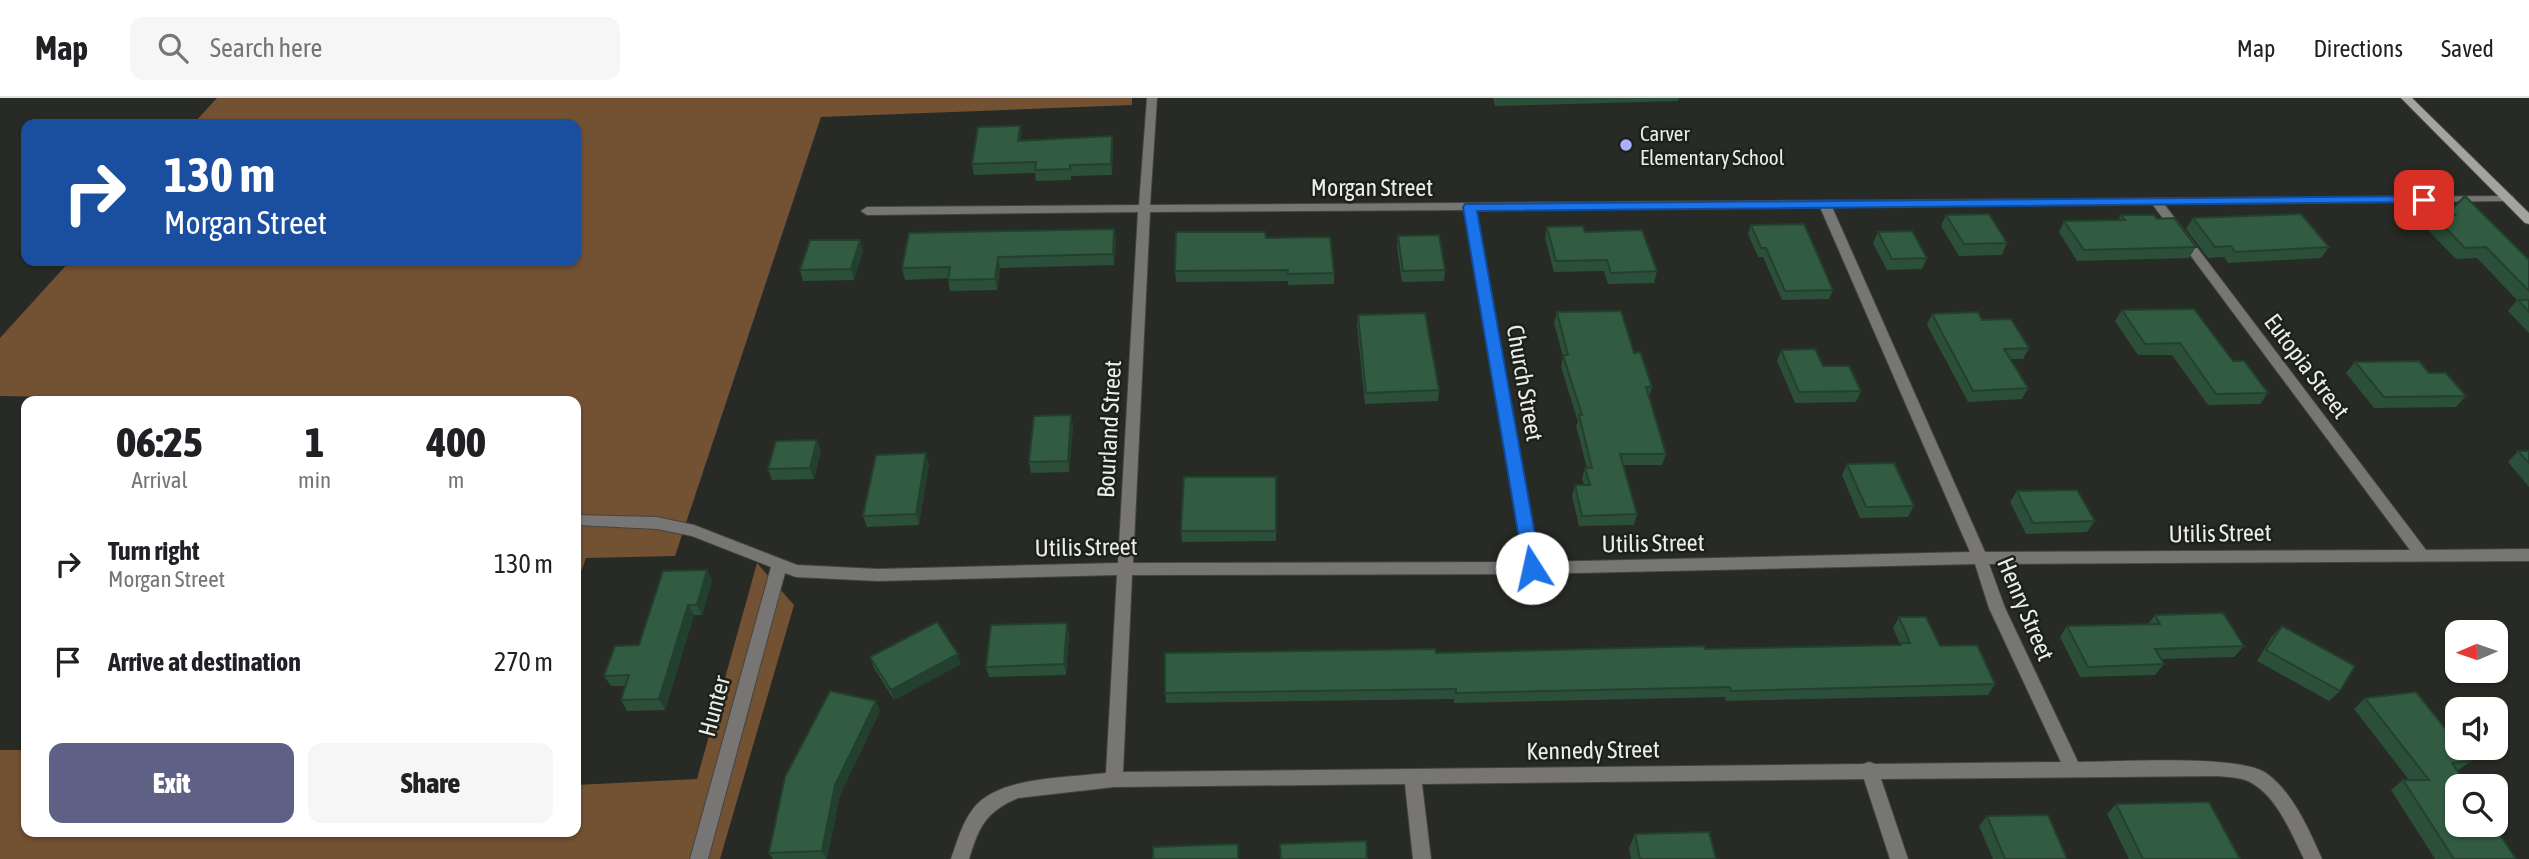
<!DOCTYPE html>
<html lang="en">
<head>
<meta charset="utf-8">
<style>
  :root { --surface:#fff; --page:#f6f6f6; --text:#202124; --muted:#757577; --line:#e0e0e0; --accent:#5e6185 }
  body { margin:0; font-family:"Asap Condensed",sans-serif; background:var(--page); color:var(--text); height:100vh; display:flex; flex-direction:column; font-size:26px; white-space:nowrap }
  * { box-sizing:border-box; margin:0 }
  p { font-size:23px; color:var(--muted) }
  .icon { flex:none; width:38px; height:38px; fill:none; stroke:currentColor; stroke-width:2; stroke-linecap:round; stroke-linejoin:round }
  .map { position:relative; flex:1; overflow:hidden }
  .sheet { position:absolute; left:21px; top:298px; width:560px; height:441px; display:flex; flex-direction:column; background:var(--surface); border-radius:14px; box-shadow:0 2px 5px #0004 }
  .sheet>* { flex:none }
  .hud { position:absolute; left:21px; top:21px; width:560px; height:147px; border-radius:14px; box-shadow:0 2px 5px #0004; background:#1a4fa0; color:#fff; overflow:hidden }
  .needle { width:46px; rotate:268deg }
  .controls { position:absolute; left:2445px; top:522px; display:grid; gap:14px }
  .controls a { display:grid; place-items:center; width:63px; height:63px; border-radius:14px; background:var(--surface); box-shadow:0 2px 5px #0004; font-size:35px }
  .pin { position:absolute; display:grid; place-items:center; width:60px; height:60px; color:#fff; margin:-30px; border-radius:14px; box-shadow:0 4px 10px #0006 }
  .me { position:absolute; width:77px; margin:-38px; rotate:350deg; stroke-linejoin:round; filter:drop-shadow(0 0 5px #0008) }
  .turn { display:flex; align-items:center; gap:24px; height:147px; padding:0 28px; font-size:32px }
  .turn .icon { width:91px; height:91px; stroke-width:2.5 }
  .turn b { display:block; font-size:49px; line-height:60px }
  .eta { display:flex; justify-content:space-evenly; align-items:center; height:119px; text-align:center }
  .eta b { font-size:42px; font-weight:800; line-height:49px }
  .primary-button { display:flex; gap:14px; margin-top:auto; padding:14px 28px }
  .primary-button a { flex:1; height:80px; border-radius:14px; background:var(--accent); color:#fff; font-size:28px; font-weight:800; line-height:80px; text-align:center }
  .primary-button a+a { background:var(--page); color:var(--text) }
  ul { padding:0; list-style:none }
  li { display:flex; align-items:center; gap:21px; height:98px; padding:0 28px }
  li div { flex:1 }
  li b { display:block; font-size:26px }
  li em { font-style:normal }
  header { display:flex; align-items:center; gap:42px; box-sizing:border-box; height:98px; padding:0 35px; background:var(--surface); border-bottom:2px solid var(--line) }
  header strong { font-size:33px }
  nav { display:flex; gap:38px; margin-inline-start:auto; font-size:24px }
  .search { width:490px; height:63px; background:var(--page); display:flex; align-items:center; gap:18px; box-sizing:border-box; padding:0 24px; border-radius:14px; color:var(--muted); font-size:26px }
  .map>svg:first-child { display:block }
  .forest { fill:#735133 }
  .lines { fill:none; stroke-linecap:round; stroke-linejoin:round }
  .street-casing { stroke:#434540; stroke-width:2 }
  .secondary-casing { stroke:#434540; stroke-width:2 }
  .street { fill:#777674; fill-rule:evenodd }
  .secondary { fill:#a4a39e; fill-rule:evenodd }
  .wall { fill:#2b4f39 }
  .shaded-wall { fill:#23402e }
  .building { fill:#325c42; stroke:#23402e; stroke-width:2 }
  .route { fill:#1a73e8; stroke:#114b97; stroke-width:2 }
  .poi-dot { fill:#a9b0fc; stroke:#1e201b; stroke-width:2.5 }
  .labels { text-anchor:middle; dominant-baseline:central; stroke-width:5; stroke-linejoin:round; paint-order:stroke }
  .far-poi-label { font-size:21px; fill:#ebede9; stroke:#1e201b; text-anchor:start }
  .street-label { font-size:24px; fill:#ebede9; stroke:#1e201b }
</style>
</head>
<body>
<header>
<strong>Map</strong>
<div class="search"><svg class="icon" aria-label="search" viewBox="0 0 24 24"><circle cx="10" cy="10" r="6"/><path d="M15 15l6 6"/></svg>Search here</div>
<nav><a>Map</a><a>Directions</a><a>Saved</a></nav>
</header>
<div class="map">
<svg width="2529" height="761" viewBox="0 0 2529 761">
  <rect width="100%" height="100%" fill="#282a25"/>
  <path class="forest" d="M 217,0 L 1132,0 L 1132,7 L 821,19 L 675,458 L 586,460 L 576,487 L 576,303 L 293,303 L 0,298 L 0,240 L 70,163 L 576,163 L 576,26 L 193,26 Z
    M 757,465 L 794,507 L 720,761 L 0,761 L 0,652 L 26,652 L 26,733 L 576,733 L 576,687 L 697,681 Z"/>
  <g class="lines">
    <g class="street-casing">
      <path id="street" d="M 1147,0 L 1157,0 L 1150,107 L 2512,98 L 2514,100 L 2508,103 L 2164,106 L 2426,452 L 2529,451 L 2529,463 L 1989,466 L 2005,510 L 2078,664 C 2117,664 2238,656 2266,675 C 2293,694 2309,732 2322,761 L 2304,761 C 2291,735 2277,698 2250,684 C 2240,679 2228,679 2217,678 L 1881,681 L 1908,761 L 1890,761 L 1864,681 L 1422,686 L 1431,761 L 1413,761 L 1405,686 L 1114,689 L 1018,700 C 985,714 979,729 969,761 L 951,761 C 957,744 962,725 973,711 C 998,678 1067,680 1106,675 L 1117,477 L 878,483 L 796,479 L 785,475 L 708,761 L 690,761 L 771,469 L 692,438 L 657,431 L 576,427 L 576,417 L 657,419 L 694,427 L 797,467 L 878,471 L 1118,465 L 1138,114 L 867,117 L 861,113 L 867,109 L 1139,107 ZM 2152,106 L 2153,107 L 2410,452 L 1985,454 L 1832,109 ZM 1820,109 L 1970,454 L 1538,464 L 1475,112 ZM 1464,112 L 1524,464 L 1133,465 L 1150,114 ZM 1975,466 L 1989,510 L 2061,664 L 1875,666 L 1869,664 L 1863,666 L 1123,674 L 1132,477 L 1532,476 Z"/>
    </g>
    <g class="secondary-casing">
      <path id="secondary" d="M 2401,0 L 2412,0 L 2529,115 L 2529,126 L 2525,125 Z"/>
    </g>
    <use href="#street" class="street"/>
    <use href="#secondary" class="secondary"/>
  </g>
  <path class="wall" d="M 1493,0 L 1679,0 L 1678,3 L 1495,8 Z
    M 1020,28 L 1021,42 L 1112,38 L 1113,49 L 1112,77 L 1071,78 L 1071,82 L 1036,83 L 1035,75 L 974,77 L 972,66 Z
    M 2450,113 L 2529,162 L 2529,235 L 2508,213 L 2517,202 L 2477,160 L 2456,161 L 2425,129 L 2434,118 L 2446,118 Z
    M 1946,117 L 2007,145 L 2002,157 L 1959,158 L 1941,128 Z
    M 2121,117 L 2157,121 L 2196,149 L 2189,160 L 2077,163 L 2059,134 L 2064,123 L 2118,122 Z
    M 2193,120 L 2329,149 L 2321,160 L 2228,165 L 2224,159 L 2208,160 L 2186,131 Z
    M 1751,127 L 1833,192 L 1829,201 L 1782,202 L 1763,159 L 1758,159 L 1748,136 Z
    M 1547,129 L 1585,134 L 1657,173 L 1654,185 L 1608,186 L 1604,173 L 1554,174 L 1545,140 Z
    M 1114,131 L 1116,142 L 1114,167 L 1000,170 L 997,192 L 950,193 L 948,180 L 905,182 L 902,170 Z
    M 1878,134 L 1927,160 L 1922,171 L 1887,172 L 1873,145 Z
    M 1398,138 L 1445,172 L 1444,183 L 1402,184 L 1397,149 Z
    M 1266,140 L 1334,175 L 1334,186 L 1288,187 L 1288,183 L 1176,184 L 1175,173 Z
    M 860,142 L 863,153 L 854,182 L 803,183 L 800,172 Z
    M 2122,212 L 2233,263 L 2268,295 L 2260,306 L 2208,307 L 2172,257 L 2138,257 L 2115,223 Z
    M 1557,214 L 1634,255 L 1652,289 L 1649,299 L 1666,356 L 1662,367 L 1623,367 L 1637,416 L 1634,427 L 1579,428 L 1572,398 L 1575,387 L 1584,387 L 1582,381 L 1585,370 L 1587,370 L 1576,328 L 1578,324 L 1561,269 L 1563,259 L 1554,225 Z
    M 1932,216 L 2029,250 L 2023,261 L 2010,261 L 2028,290 L 2022,301 L 1968,304 L 1927,227 Z
    M 1358,217 L 1439,292 L 1438,303 L 1365,306 L 1357,228 Z
    M 1781,252 L 1823,268 L 1861,293 L 1856,304 L 1795,305 L 1777,263 Z
    M 2355,264 L 2429,275 L 2466,298 L 2456,309 L 2374,310 L 2346,275 Z
    M 1071,317 L 1073,328 L 1069,374 L 1031,375 L 1029,364 Z
    M 821,353 L 814,381 L 772,382 L 768,371 Z
    M 2518,353 L 2529,353 L 2529,389 L 2508,364 Z
    M 929,366 L 919,427 L 867,429 L 863,418 Z
    M 1847,366 L 1914,408 L 1908,419 L 1860,420 L 1842,377 Z
    M 1276,379 L 1276,443 L 1182,444 L 1181,433 Z
    M 2017,393 L 2095,423 L 2087,434 L 2026,436 L 2010,404 Z
    M 712,482 L 702,517 L 694,517 L 665,612 L 627,613 L 621,602 L 626,588 L 611,588 L 604,578 Z
    M 2155,517 L 2244,548 L 2234,559 L 2161,561 L 2164,566 L 2155,577 L 2080,579 L 2060,539 L 2067,528 L 2148,526 Z
    M 1899,519 L 1995,586 L 1988,597 L 1726,603 L 1725,599 L 1454,605 L 1454,601 L 1166,605 L 1165,595 L 1436,555 L 1899,547 L 1900,546 L 1893,530 Z
    M 2282,528 L 2340,593 L 2329,603 L 2257,563 L 2272,538 Z
    M 1069,536 L 1066,577 L 989,579 L 986,569 Z
    M 870,559 L 961,566 L 894,602 L 874,570 Z
    M 2365,600 L 2471,663 L 2457,673 L 2516,761 L 2435,761 L 2391,692 L 2403,682 L 2409,682 L 2354,611 Z
    M 880,613 L 840,697 L 827,761 L 773,761 L 769,755 Z
    M 2116,706 L 2240,761 L 2129,761 L 2107,716 Z
    M 1987,718 L 2067,761 L 1993,761 L 1979,728 Z
    M 1635,736 L 1716,761 L 1631,761 L 1629,750 Z"/>
  <path class="shaded-wall" d="M 1020,28 L 1021,39 L 1020,53 L 1018,43 Z
    M 1112,38 L 1113,49 L 1112,77 L 1111,66 Z
    M 1114,131 L 1116,142 L 1114,167 L 1113,156 Z
    M 860,142 L 863,153 L 854,182 L 851,171 Z
    M 998,159 L 1000,170 L 997,192 L 995,181 Z
    M 1071,317 L 1073,328 L 1069,374 L 1068,363 Z
    M 817,342 L 821,353 L 814,381 L 810,370 Z
    M 926,355 L 929,366 L 919,427 L 916,416 Z
    M 707,472 L 712,482 L 702,517 L 697,507 Z
    M 688,507 L 694,517 L 665,612 L 659,601 Z
    M 1067,525 L 1069,536 L 1066,577 L 1064,566 Z
    M 958,556 L 961,566 L 894,602 L 891,592 Z
    M 876,603 L 880,613 L 840,697 L 827,761 L 826,761 L 822,753 L 835,687 Z"/>
  <path class="building" d="M 1020,28 L 1018,43 L 1112,38 L 1111,66 L 1070,67 L 1070,71 L 1035,72 L 1036,64 L 972,66 L 978,29 Z
    M 2465,98 L 2529,162 L 2529,193 L 2486,149 L 2465,150 L 2434,118 L 2455,117 L 2450,113 Z
    M 1989,116 L 2007,145 L 1964,146 L 1946,117 Z
    M 2301,116 L 2329,149 L 2235,154 L 2231,148 L 2215,149 L 2193,120 Z
    M 2121,117 L 2154,117 L 2157,121 L 2174,120 L 2196,149 L 2084,152 L 2064,123 L 2125,122 Z
    M 1804,126 L 1833,192 L 1785,193 L 1766,150 L 1761,150 L 1751,127 Z
    M 1583,128 L 1585,134 L 1642,132 L 1657,173 L 1611,175 L 1607,162 L 1556,163 L 1547,129 Z
    M 1114,131 L 1113,156 L 998,159 L 995,181 L 948,182 L 950,169 L 902,170 L 909,135 Z
    M 1912,133 L 1927,160 L 1892,161 L 1878,134 Z
    M 1176,134 L 1265,134 L 1266,140 L 1330,139 L 1334,175 L 1288,176 L 1288,172 L 1175,173 Z
    M 1439,137 L 1445,172 L 1403,173 L 1398,138 Z
    M 810,142 L 860,142 L 851,171 L 800,172 Z
    M 2518,202 L 2529,202 L 2529,214 Z
    M 2194,211 L 2233,263 L 2244,263 L 2268,295 L 2216,296 L 2180,245 L 2145,246 L 2122,212 Z
    M 1621,213 L 1634,255 L 1640,254 L 1652,289 L 1646,289 L 1666,356 L 1620,356 L 1637,416 L 1582,418 L 1575,387 L 1590,387 L 1585,370 L 1592,370 L 1579,317 L 1582,317 L 1563,257 L 1568,257 L 1557,214 Z
    M 1978,214 L 1982,222 L 2011,221 L 2029,250 L 2004,251 L 2028,290 L 1973,293 L 1932,216 Z
    M 1425,215 L 1439,292 L 1366,295 L 1358,217 Z
    M 1815,251 L 1823,268 L 1849,268 L 1861,293 L 1799,294 L 1781,252 Z
    M 2419,263 L 2429,275 L 2446,275 L 2466,298 L 2384,299 L 2355,264 Z
    M 1071,317 L 1068,363 L 1029,364 L 1034,318 Z
    M 817,342 L 810,370 L 768,371 L 776,343 Z
    M 2518,353 L 2529,353 L 2529,365 Z
    M 926,355 L 916,416 L 863,418 L 876,357 Z
    M 1894,365 L 1914,408 L 1866,409 L 1847,366 Z
    M 1184,379 L 1276,379 L 1276,433 L 1181,433 Z
    M 2077,392 L 2095,423 L 2033,425 L 2017,393 Z
    M 707,472 L 697,507 L 688,507 L 659,601 L 621,602 L 629,577 L 604,578 L 615,548 L 639,547 L 663,473 Z
    M 2223,515 L 2244,548 L 2155,551 L 2164,566 L 2088,569 L 2067,528 L 2160,526 L 2155,517 Z
    M 1899,519 L 1926,519 L 1940,548 L 1977,547 L 1995,586 L 1731,593 L 1730,589 L 1456,595 L 1456,591 L 1165,595 L 1165,555 L 1435,551 L 1436,555 L 1704,548 L 1705,551 L 1901,547 L 1900,545 L 1910,545 Z
    M 937,524 L 958,556 L 891,592 L 870,559 Z
    M 1067,525 L 1064,566 L 986,569 L 991,527 Z
    M 2282,528 L 2355,568 L 2340,593 L 2266,552 Z
    M 830,593 L 876,603 L 835,687 L 822,753 L 769,755 L 785,679 Z
    M 2416,594 L 2457,645 L 2457,649 L 2460,649 L 2471,663 L 2452,665 L 2467,688 L 2457,688 L 2457,726 L 2493,726 L 2516,761 L 2454,761 L 2403,682 L 2429,682 L 2365,600 Z
    M 2209,704 L 2240,761 L 2143,761 L 2116,706 Z
    M 2048,717 L 2067,761 L 2005,761 L 1987,718 Z
    M 1709,734 L 1716,761 L 1640,761 L 1635,736 Z
    M 1366,743 L 1367,761 L 1281,761 L 1280,746 Z
    M 1238,746 L 1238,761 L 1153,761 L 1153,749 Z"/>
  <path class="route" d="M 2424,98 L 2431,102 L 2429,104 L 1477,113 L 1541,470 L 1538,475 L 1526,475 L 1524,470 L 1463,109 L 1465,106 Z"/>
  <circle class="poi-dot" cx="1626" cy="47" r="7"/>
  <g class="labels">
    <g class="far-poi-label">
      <text x="1640" y="35">Carver<tspan x="1640" dy="24">Elementary School</tspan></text>
    </g>
    <g class="street-label">
      <text x="1372" y="89">Morgan Street</text>
      <text transform="translate(2307 268) rotate(53)">Eutopia Street</text>
      <text transform="translate(1525 285) rotate(80)">Church Street</text>
      <text transform="translate(1109 331) rotate(-87)">Bourland Street</text>
      <text transform="translate(2220 435) rotate(-1)">Utilis Street</text>
      <text transform="translate(1653 445) rotate(-1)">Utilis Street</text>
      <text transform="translate(1086 449) rotate(-1)">Utilis Street</text>
      <text transform="translate(2026 511) rotate(67)">Henry Street</text>
      <text transform="translate(714 608) rotate(-75)">Hunter</text>
      <text transform="translate(1593 652) rotate(-1)">Kennedy Street</text>
    </g>
  </g>
</svg>
<div class="controls">
<a><svg class="needle" viewBox="-14 -14 28 28"><path d="M0-13l5 13h-10z" fill="#e53935"/><path d="M0 13l5-13h-10z" fill="#757577"/></svg></a>
<a><svg class="icon" aria-label="sound" viewBox="0 0 24 24"><path d="M4 9h4l5-4v14l-5-4H4zM17 9q2 3 0 6"/></svg></a>
<a><svg class="icon" aria-label="search" viewBox="0 0 24 24"><circle cx="10" cy="10" r="6"/><path d="M15 15l6 6"/></svg></a>
</div>
<div class="pin" style="left:2424px;top:102px;background:#d93025"><svg class="icon" aria-label="arrive" viewBox="0 0 24 24"><path d="M6 21V4h12l-3 4 3 4H6"/></svg></div>
<svg class="me" style="left:1532px;top:470px" viewBox="-20 -20 40 40"><circle r="19" fill="#fff"/><path d="M0-13L10 11 0 6-10 11z" fill="#1a73e8"/></svg>
<div class="hud">
<div class="turn"><svg class="icon" aria-label="right" viewBox="0 0 24 24"><path d="M7 20v-9h11M14 6l5 5-5 5"/></svg><div><b>130 m</b>Morgan Street</div></div>
</div>
<section class="sheet">
<div class="eta">
<div><b>06:25</b><p>Arrival</p></div>
<div><b>1</b><p>min</p></div>
<div><b>400</b><p>m</p></div>
</div>
<ul>
<li><svg class="icon" aria-label="right" viewBox="0 0 24 24"><path d="M7 20v-9h11M14 6l5 5-5 5"/></svg><div><b>Turn right</b><p>Morgan Street</p></div><em>130 m</em></li>
<li><svg class="icon" aria-label="arrive" viewBox="0 0 24 24"><path d="M6 21V4h12l-3 4 3 4H6"/></svg><div><b>Arrive at destination</b></div><em>270 m</em></li>
</ul>
<div class="primary-button"><a>Exit</a><a>Share</a></div>
</section>
</div>
</body>
</html>
